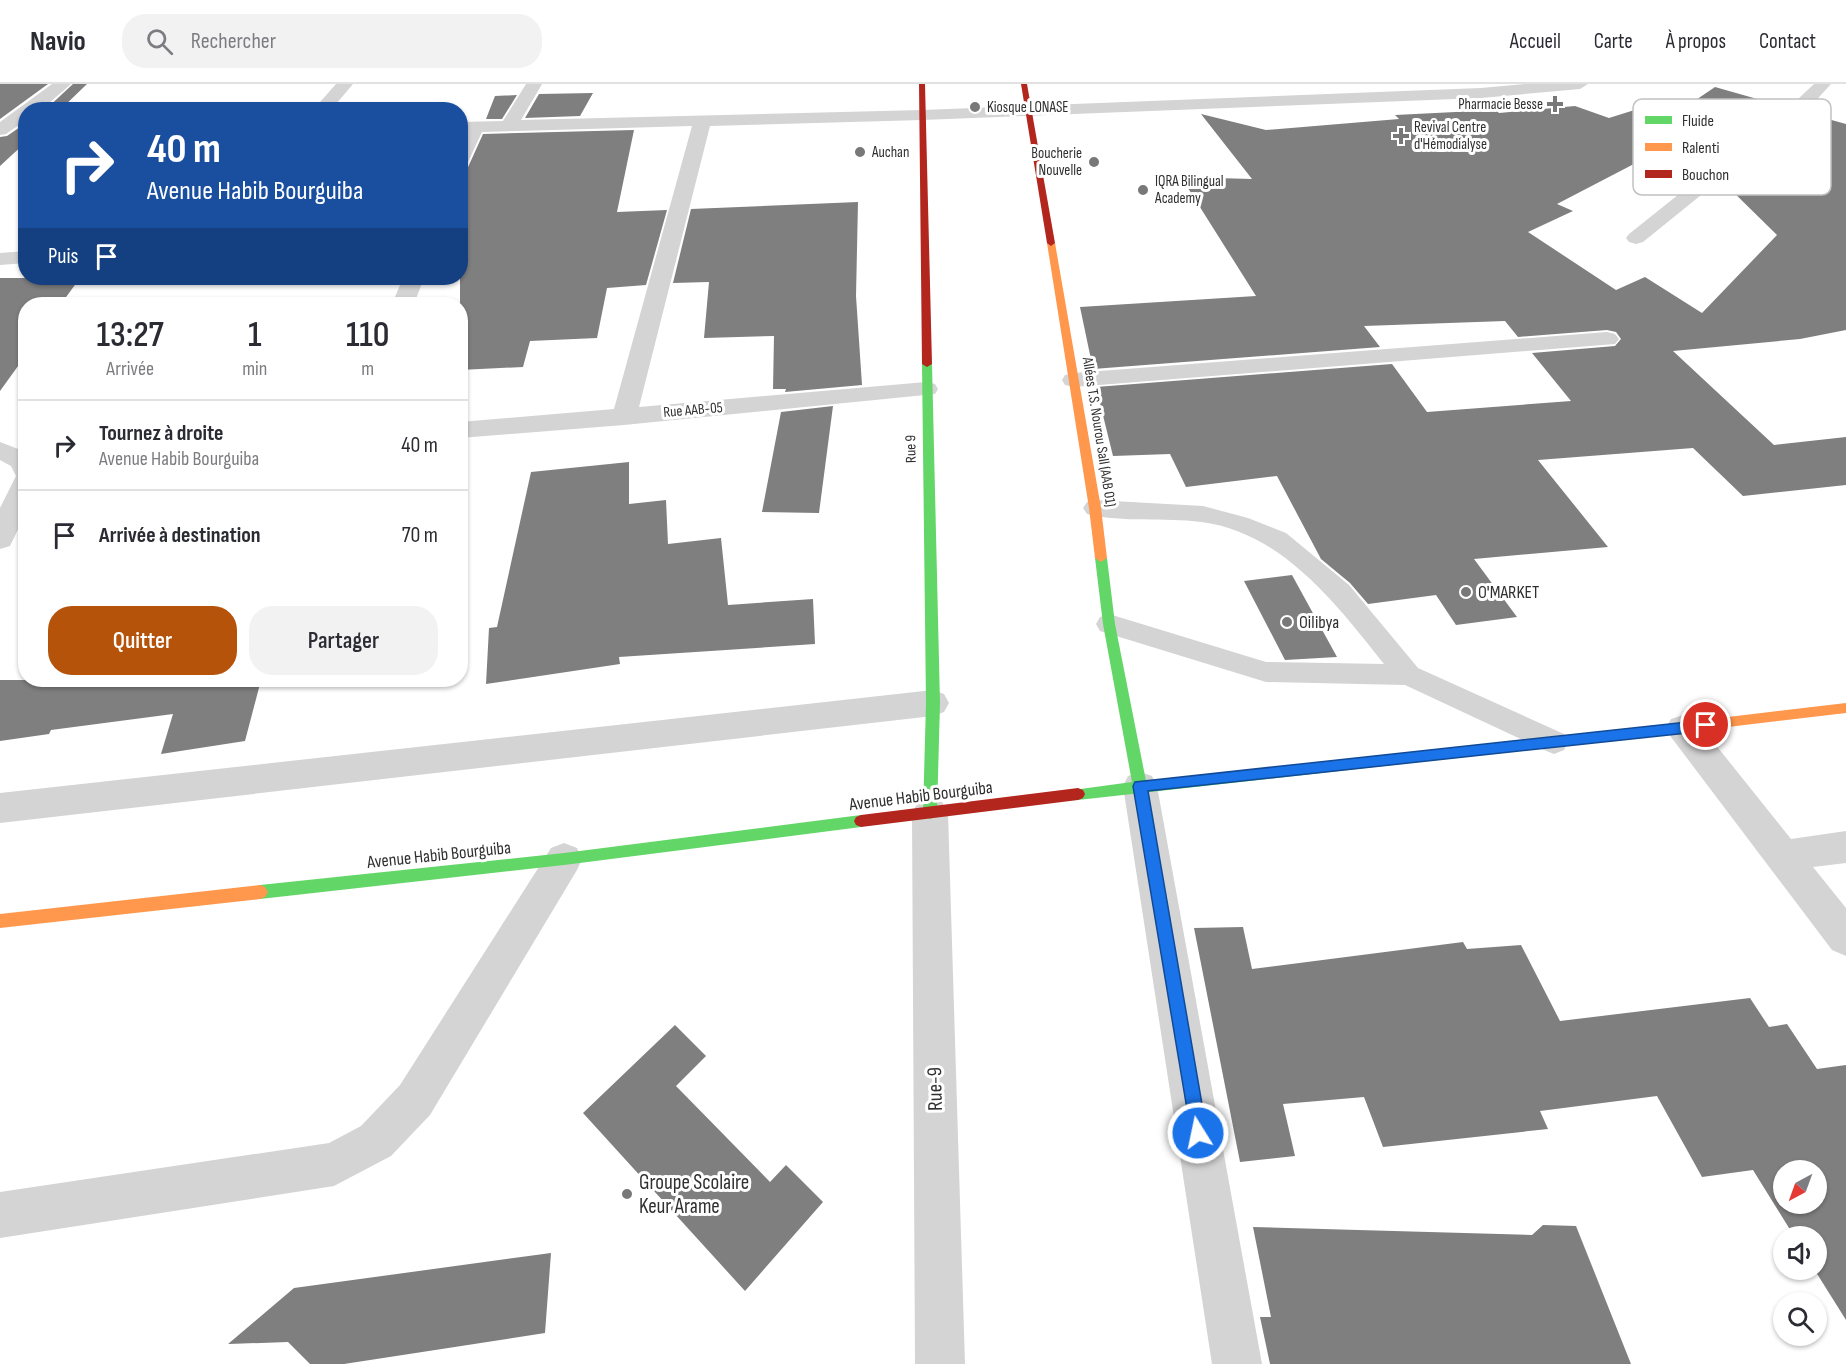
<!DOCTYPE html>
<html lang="fr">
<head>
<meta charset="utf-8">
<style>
  :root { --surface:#fff; --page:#f2f2f3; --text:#2b2b33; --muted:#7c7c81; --line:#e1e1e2; --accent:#b45309 }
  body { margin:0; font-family:"Sofia Sans Condensed",sans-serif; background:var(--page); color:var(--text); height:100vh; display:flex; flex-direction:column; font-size:22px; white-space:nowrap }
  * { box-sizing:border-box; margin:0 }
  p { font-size:20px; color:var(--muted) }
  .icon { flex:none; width:33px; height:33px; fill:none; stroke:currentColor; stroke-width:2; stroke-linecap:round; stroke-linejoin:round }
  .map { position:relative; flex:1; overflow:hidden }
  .panel { position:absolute; left:18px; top:213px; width:450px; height:390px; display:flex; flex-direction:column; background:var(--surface); border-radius:24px; box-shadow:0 2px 4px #0004 }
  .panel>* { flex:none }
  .guide { position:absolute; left:18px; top:18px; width:450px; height:183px; border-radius:24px; box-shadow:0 2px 4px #0004; background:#1a4fa0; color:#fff; overflow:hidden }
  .needle { width:39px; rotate:221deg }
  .tools { position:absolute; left:1773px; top:1076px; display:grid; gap:12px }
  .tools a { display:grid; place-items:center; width:54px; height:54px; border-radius:50%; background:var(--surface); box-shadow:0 2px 4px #0004; font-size:30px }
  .pin { position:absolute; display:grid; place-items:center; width:51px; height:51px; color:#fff; margin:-26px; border:3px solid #fff; border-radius:50%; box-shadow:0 2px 6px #0007 }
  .me { position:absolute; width:66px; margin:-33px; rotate:350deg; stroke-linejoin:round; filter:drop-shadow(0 0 4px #0008) }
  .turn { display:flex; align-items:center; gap:21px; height:126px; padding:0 30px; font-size:27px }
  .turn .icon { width:78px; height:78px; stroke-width:2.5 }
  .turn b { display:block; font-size:42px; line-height:51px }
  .then { display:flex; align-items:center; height:57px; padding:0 30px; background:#0003; gap:12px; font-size:22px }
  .eta { display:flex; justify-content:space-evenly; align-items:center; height:102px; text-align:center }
  .eta b { font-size:36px; font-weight:600; line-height:42px }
  .button { display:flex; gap:12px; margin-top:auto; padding:12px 30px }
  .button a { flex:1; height:69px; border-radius:24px; background:var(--accent); color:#fff; font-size:24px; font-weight:600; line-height:69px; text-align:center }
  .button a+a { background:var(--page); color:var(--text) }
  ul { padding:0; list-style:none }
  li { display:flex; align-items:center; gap:18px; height:90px; padding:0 30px; border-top:2px solid var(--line) }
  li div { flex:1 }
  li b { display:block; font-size:22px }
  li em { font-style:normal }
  header { display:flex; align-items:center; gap:36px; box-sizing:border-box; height:84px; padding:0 30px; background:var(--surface); border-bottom:2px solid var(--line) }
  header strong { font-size:28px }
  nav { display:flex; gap:33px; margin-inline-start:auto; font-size:21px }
  .search { width:420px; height:54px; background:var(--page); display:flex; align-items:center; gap:15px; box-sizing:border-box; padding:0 21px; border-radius:24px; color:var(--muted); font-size:22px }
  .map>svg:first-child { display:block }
  .building { fill:#7f7f7f; fill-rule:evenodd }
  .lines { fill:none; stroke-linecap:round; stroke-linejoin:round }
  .lane { fill:#d4d4d4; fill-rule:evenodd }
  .street { fill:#d4d4d4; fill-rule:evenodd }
  .fast { fill:#63d668; fill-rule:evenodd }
  .slow { fill:#ff974d; fill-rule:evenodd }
  .jam { fill:#b3261e; fill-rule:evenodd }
  .route { fill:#1a73e8; stroke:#114b97; stroke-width:1.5 }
  .poi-dot { fill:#787878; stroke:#fff; stroke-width:2 }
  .labels { text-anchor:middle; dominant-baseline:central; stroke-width:6; stroke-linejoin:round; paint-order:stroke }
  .far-poi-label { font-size:15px; fill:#303030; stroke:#fff; text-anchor:start }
  .far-street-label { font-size:15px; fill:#303030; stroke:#fff }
  .poi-label { font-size:18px; fill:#303030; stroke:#fff; text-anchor:start }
  .street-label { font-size:18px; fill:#303030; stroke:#fff }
  .near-street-label { font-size:21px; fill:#303030; stroke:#fff }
  .near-poi-label { font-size:21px; fill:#303030; stroke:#fff; text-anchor:start }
  .key { fill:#fff; stroke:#c1c1c1; stroke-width:1.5 }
  .key-label { font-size:16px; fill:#303030 }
</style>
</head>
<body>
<header>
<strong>Navio</strong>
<div class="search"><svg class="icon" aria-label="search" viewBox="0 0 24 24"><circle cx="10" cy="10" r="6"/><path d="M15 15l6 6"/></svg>Rechercher</div>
<nav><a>Accueil</a><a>Carte</a><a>À propos</a><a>Contact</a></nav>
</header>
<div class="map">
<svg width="1846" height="1280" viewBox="0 0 1846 1280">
  <rect width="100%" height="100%" fill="#fff"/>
  <path class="building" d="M 0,0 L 48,0 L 0,35 Z
    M 73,0 L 87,0 L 60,26 L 45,26 Z
    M 1715,3 L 1785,23 L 1708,84 L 1680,56 L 1557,120 L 1573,127 L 1528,148 L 1616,206 L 1645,193 L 1702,229 L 1777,151 L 1722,97 L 1806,29 L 1846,40 L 1846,246 L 1800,255 L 1673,267 L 1774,361 L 1846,353 L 1846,401 L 1743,412 L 1693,364 L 1538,376 L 1608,463 L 1474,475 L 1517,533 L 1456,541 L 1436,511 L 1368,520 L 1350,499 L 1321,475 L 1277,392 L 1186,403 L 1170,370 L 1113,372 L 1096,303 L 1392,280 L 1427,328 L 1571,317 L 1532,269 L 1615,262 L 1621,255 L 1616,248 L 1607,246 L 1518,253 L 1505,237 L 1364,242 L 1380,263 L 1093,285 L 1080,223 L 1256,212 L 1181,93 L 1252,95 L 1201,30 L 1266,46 L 1399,35 L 1395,31 L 1496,26 L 1499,29 L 1575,22 L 1609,34 L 1660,18 L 1681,26 Z
    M 593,9 L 580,32 L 525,34 L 539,10 Z
    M 517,11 L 502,35 L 486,35 L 495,12 Z
    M 26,39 L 26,58 L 0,82 L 0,53 L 7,52 Z
    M 634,46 L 617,128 L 667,126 L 646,201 L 607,204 L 597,254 L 530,257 L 523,283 L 460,286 L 460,101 L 483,50 Z
    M 858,118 L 856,212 L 862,301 L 785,308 L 786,305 L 773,305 L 774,252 L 704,254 L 709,198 L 673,199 L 691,125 Z
    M 0,194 L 80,194 L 61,220 L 26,220 L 26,271 L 0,307 Z
    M 833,322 L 819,429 L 762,428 L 781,328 Z
    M 629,378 L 629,420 L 666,416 L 668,460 L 721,454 L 728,521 L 813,515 L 815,560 L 619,573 L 620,580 L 486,600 L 489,544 L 497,543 L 531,388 Z
    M 1292,491 L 1337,573 L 1285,576 L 1244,497 Z
    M 0,596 L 261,596 L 245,657 L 161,670 L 173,630 L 51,646 L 49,650 L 0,657 Z
    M 1243,843 L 1252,885 L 1463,858 L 1467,865 L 1521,861 L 1560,937 L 1750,914 L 1769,943 L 1787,940 L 1817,985 L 1846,981 L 1846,1236 L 1814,1185 L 1816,1185 L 1816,1152 L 1794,1152 L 1753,1086 L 1702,1093 L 1657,1012 L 1540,1027 L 1548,1045 L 1383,1063 L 1364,1013 L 1283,1020 L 1295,1072 L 1240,1078 L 1194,844 ZM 1784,1086 L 1816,1086 L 1816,1119 L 1784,1119 Z
    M 675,941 L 706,972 L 676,1002 L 770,1098 L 786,1081 L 823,1118 L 745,1207 L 583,1029 Z
    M 1543,1141 L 1576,1142 L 1631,1280 L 1270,1280 L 1260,1233 L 1271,1233 L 1253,1143 L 1532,1151 Z
    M 551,1169 L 545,1249 L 344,1280 L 310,1280 L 288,1258 L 228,1260 L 294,1204 Z"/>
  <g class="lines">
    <path class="lane" d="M 1095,416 L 1203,422 L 1248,434 L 1286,449 L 1349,501 L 1418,584 L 1564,650 L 1568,658 L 1564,666 L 1554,670 L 1544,666 L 1405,601 L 1266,598 L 1100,547 L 1096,540 L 1100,533 L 1109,530 L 1266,578 L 1384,580 C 1337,521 1282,448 1201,438 C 1164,433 1123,439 1087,430 L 1083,424 L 1087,418 Z"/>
    <path class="street" d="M 52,0 L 71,0 L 41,26 L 26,26 L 26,36 L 6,50 L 0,51 L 0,38 Z
      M 336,0 L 353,0 L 331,26 L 313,26 Z
      M 526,0 L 542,0 L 521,36 L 922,26 L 1481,4 L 1525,0 L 1588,0 L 1580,5 L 1481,14 L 922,36 L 710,42 L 639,323 L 926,298 L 935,300 L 938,305 L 935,310 L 624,341 L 460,354 L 460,338 L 614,325 L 692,42 L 482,48 L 469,76 L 467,80 L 460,81 L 460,55 L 464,48 L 460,48 L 460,38 L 503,37 Z
      M 1814,0 L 1831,0 L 1810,23 L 1643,158 L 1636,160 L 1629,158 L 1626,154 L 1629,150 L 1798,15 Z
      M 26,167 L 26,179 L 0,181 L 0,169 Z
      M 403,194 L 424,194 L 414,220 L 392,220 Z
      M 1607,248 L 1615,250 L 1619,255 L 1615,260 L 1074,303 L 1065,301 L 1062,296 L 1065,291 L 1074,289 Z
      M 0,358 L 26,368 L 26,429 L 10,462 L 0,465 L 0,424 L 16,392 L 11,382 L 0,376 Z
      M 933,606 L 944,610 L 949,619 L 944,628 L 933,632 L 0,739 L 0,709 Z
      M 1683,631 L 1695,635 L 1791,755 L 1846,747 L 1846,779 L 1813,783 L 1846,824 L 1846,872 L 1832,866 L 1671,653 L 1666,644 L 1671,635 Z
      M 1140,688 L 1152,692 L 1157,702 L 1262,1280 L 1212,1280 L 1123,702 L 1128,692 Z
      M 930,714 L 942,718 L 948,729 L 965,1280 L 915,1280 L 912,729 L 918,718 Z
      M 564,759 L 577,764 L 582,775 L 577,786 L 430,1031 L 391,1072 L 334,1102 L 0,1154 L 0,1108 L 329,1059 L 361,1042 L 400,1001 L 551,764 Z"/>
    <path class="fast" d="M 927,277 L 932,280 L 940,619 L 937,729 L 935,733 L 930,735 L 925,733 L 923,729 L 926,619 L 922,280 Z
      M 1101,470 L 1107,474 L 1115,540 L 1146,697 L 1653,642 L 1658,643 L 1660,647 L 1658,651 L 1653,652 L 1078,716 L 1073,714 L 1071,710 L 1073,706 L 1132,698 L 1103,540 L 1095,474 Z
      M 861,731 L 866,733 L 868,737 L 866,741 L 861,743 L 564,781 L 260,815 L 255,813 L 252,808 L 255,803 L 260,801 L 564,769 Z"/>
    <path class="slow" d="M 1051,156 L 1055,159 L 1101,424 L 1107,474 L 1101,478 L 1095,474 L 1089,424 L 1047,159 Z
      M 1846,619 L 1846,629 L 1653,652 L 1648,651 L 1646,647 L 1648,643 L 1653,642 Z
      M 260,801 L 265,803 L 268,808 L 265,813 L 260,815 L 0,844 L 0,830 Z"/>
    <path class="jam" d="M 919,0 L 925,0 L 932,280 L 927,283 L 922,280 Z
      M 1021,0 L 1027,0 L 1055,159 L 1051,162 L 1047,159 Z
      M 1078,704 L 1083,706 L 1085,710 L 1083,714 L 1078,716 L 861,743 L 856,741 L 854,737 L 856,733 L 861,731 Z"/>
  </g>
  <path class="route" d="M 1706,636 L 1713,641 L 1706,647 L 1148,707 L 1207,1049 L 1205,1055 L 1198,1058 L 1192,1055 L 1133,702 L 1135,698 Z"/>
  <g class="poi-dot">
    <path d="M1552 11h6v6h6v6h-6v6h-6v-6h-6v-6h6z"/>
    <circle cx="975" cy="23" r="6"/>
    <path d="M1398 43h6v6h6v6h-6v6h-6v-6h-6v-6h6z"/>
    <circle cx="860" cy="68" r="6"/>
    <circle cx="1094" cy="78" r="6"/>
    <circle cx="1143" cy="106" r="6"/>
    <circle cx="1466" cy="508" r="6"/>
    <circle cx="1287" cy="538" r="6"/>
    <circle cx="627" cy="1110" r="6"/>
  </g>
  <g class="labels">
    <g class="far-poi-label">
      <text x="1543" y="20" text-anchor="end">Pharmacie Besse</text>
      <text x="987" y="23">Kiosque LONASE</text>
      <text x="1414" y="43">Revival Centre<tspan x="1414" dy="17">d'Hémodialyse</tspan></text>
      <text x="872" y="68">Auchan</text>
      <text x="1082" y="69" text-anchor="end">Boucherie<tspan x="1082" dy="17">Nouvelle</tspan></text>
      <text x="1155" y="97">IQRA Bilingual<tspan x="1155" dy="17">Academy</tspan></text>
    </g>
    <g class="far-street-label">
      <text transform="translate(693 326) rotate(-5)">Rue AAB-05</text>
      <text transform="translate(1099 348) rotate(81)">Allées T.S. Nourou Sall (AAB 01)</text>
      <text transform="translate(911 365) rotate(-91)">Rue 9</text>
    </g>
    <g class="poi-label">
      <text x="1478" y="508">O'MARKET</text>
      <text x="1299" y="538">Oilibya</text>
    </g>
    <g class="street-label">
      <text transform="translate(921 712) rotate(-7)">Avenue Habib Bourguiba</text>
      <text transform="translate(439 771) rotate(-6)">Avenue Habib Bourguiba</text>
    </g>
    <g class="near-street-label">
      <text transform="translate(935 1005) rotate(-91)">Rue-9</text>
    </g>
    <g class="near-poi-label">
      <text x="639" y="1098">Groupe Scolaire<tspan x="639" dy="24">Keur Arame</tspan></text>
    </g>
  </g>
  <rect x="1633" y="15" width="198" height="96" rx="9" class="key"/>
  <rect x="1645" y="32" width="27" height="8" fill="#63d668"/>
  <rect x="1645" y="59" width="27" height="8" fill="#ff974d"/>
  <rect x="1645" y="86" width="27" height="8" fill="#b3261e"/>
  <g class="key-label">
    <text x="1682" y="42">Fluide</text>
    <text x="1682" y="69">Ralenti</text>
    <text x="1682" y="96">Bouchon</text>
  </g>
</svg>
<div class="tools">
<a><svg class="needle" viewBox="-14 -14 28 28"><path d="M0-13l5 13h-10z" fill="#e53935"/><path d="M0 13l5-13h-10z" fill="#7c7c81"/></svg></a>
<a><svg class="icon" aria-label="sound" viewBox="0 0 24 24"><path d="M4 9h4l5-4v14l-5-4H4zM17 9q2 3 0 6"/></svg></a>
<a><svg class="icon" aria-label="search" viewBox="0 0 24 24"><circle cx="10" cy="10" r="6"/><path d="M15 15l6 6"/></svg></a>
</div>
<div class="pin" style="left:1706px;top:641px;background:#d93025"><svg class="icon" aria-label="arrive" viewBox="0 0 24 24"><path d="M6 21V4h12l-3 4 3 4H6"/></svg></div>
<svg class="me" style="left:1198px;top:1049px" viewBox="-20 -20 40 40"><circle r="17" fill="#1a73e8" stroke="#fff" stroke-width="3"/><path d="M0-11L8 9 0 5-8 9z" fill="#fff"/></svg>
<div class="guide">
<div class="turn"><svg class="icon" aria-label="right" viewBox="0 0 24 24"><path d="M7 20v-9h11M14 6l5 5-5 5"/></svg><div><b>40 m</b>Avenue Habib Bourguiba</div></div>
<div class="then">Puis<svg class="icon" aria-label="arrive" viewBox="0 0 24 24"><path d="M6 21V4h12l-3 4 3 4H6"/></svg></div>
</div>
<section class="panel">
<div class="eta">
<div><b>13:27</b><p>Arrivée</p></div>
<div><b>1</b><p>min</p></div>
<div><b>110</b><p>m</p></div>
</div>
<ul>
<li><svg class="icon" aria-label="right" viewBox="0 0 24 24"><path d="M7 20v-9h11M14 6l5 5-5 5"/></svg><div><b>Tournez à droite</b><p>Avenue Habib Bourguiba</p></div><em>40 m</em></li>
<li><svg class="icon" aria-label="arrive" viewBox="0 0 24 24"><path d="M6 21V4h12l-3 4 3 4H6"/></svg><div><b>Arrivée à destination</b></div><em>70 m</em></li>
</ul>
<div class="button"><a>Quitter</a><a>Partager</a></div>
</section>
</div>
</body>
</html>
